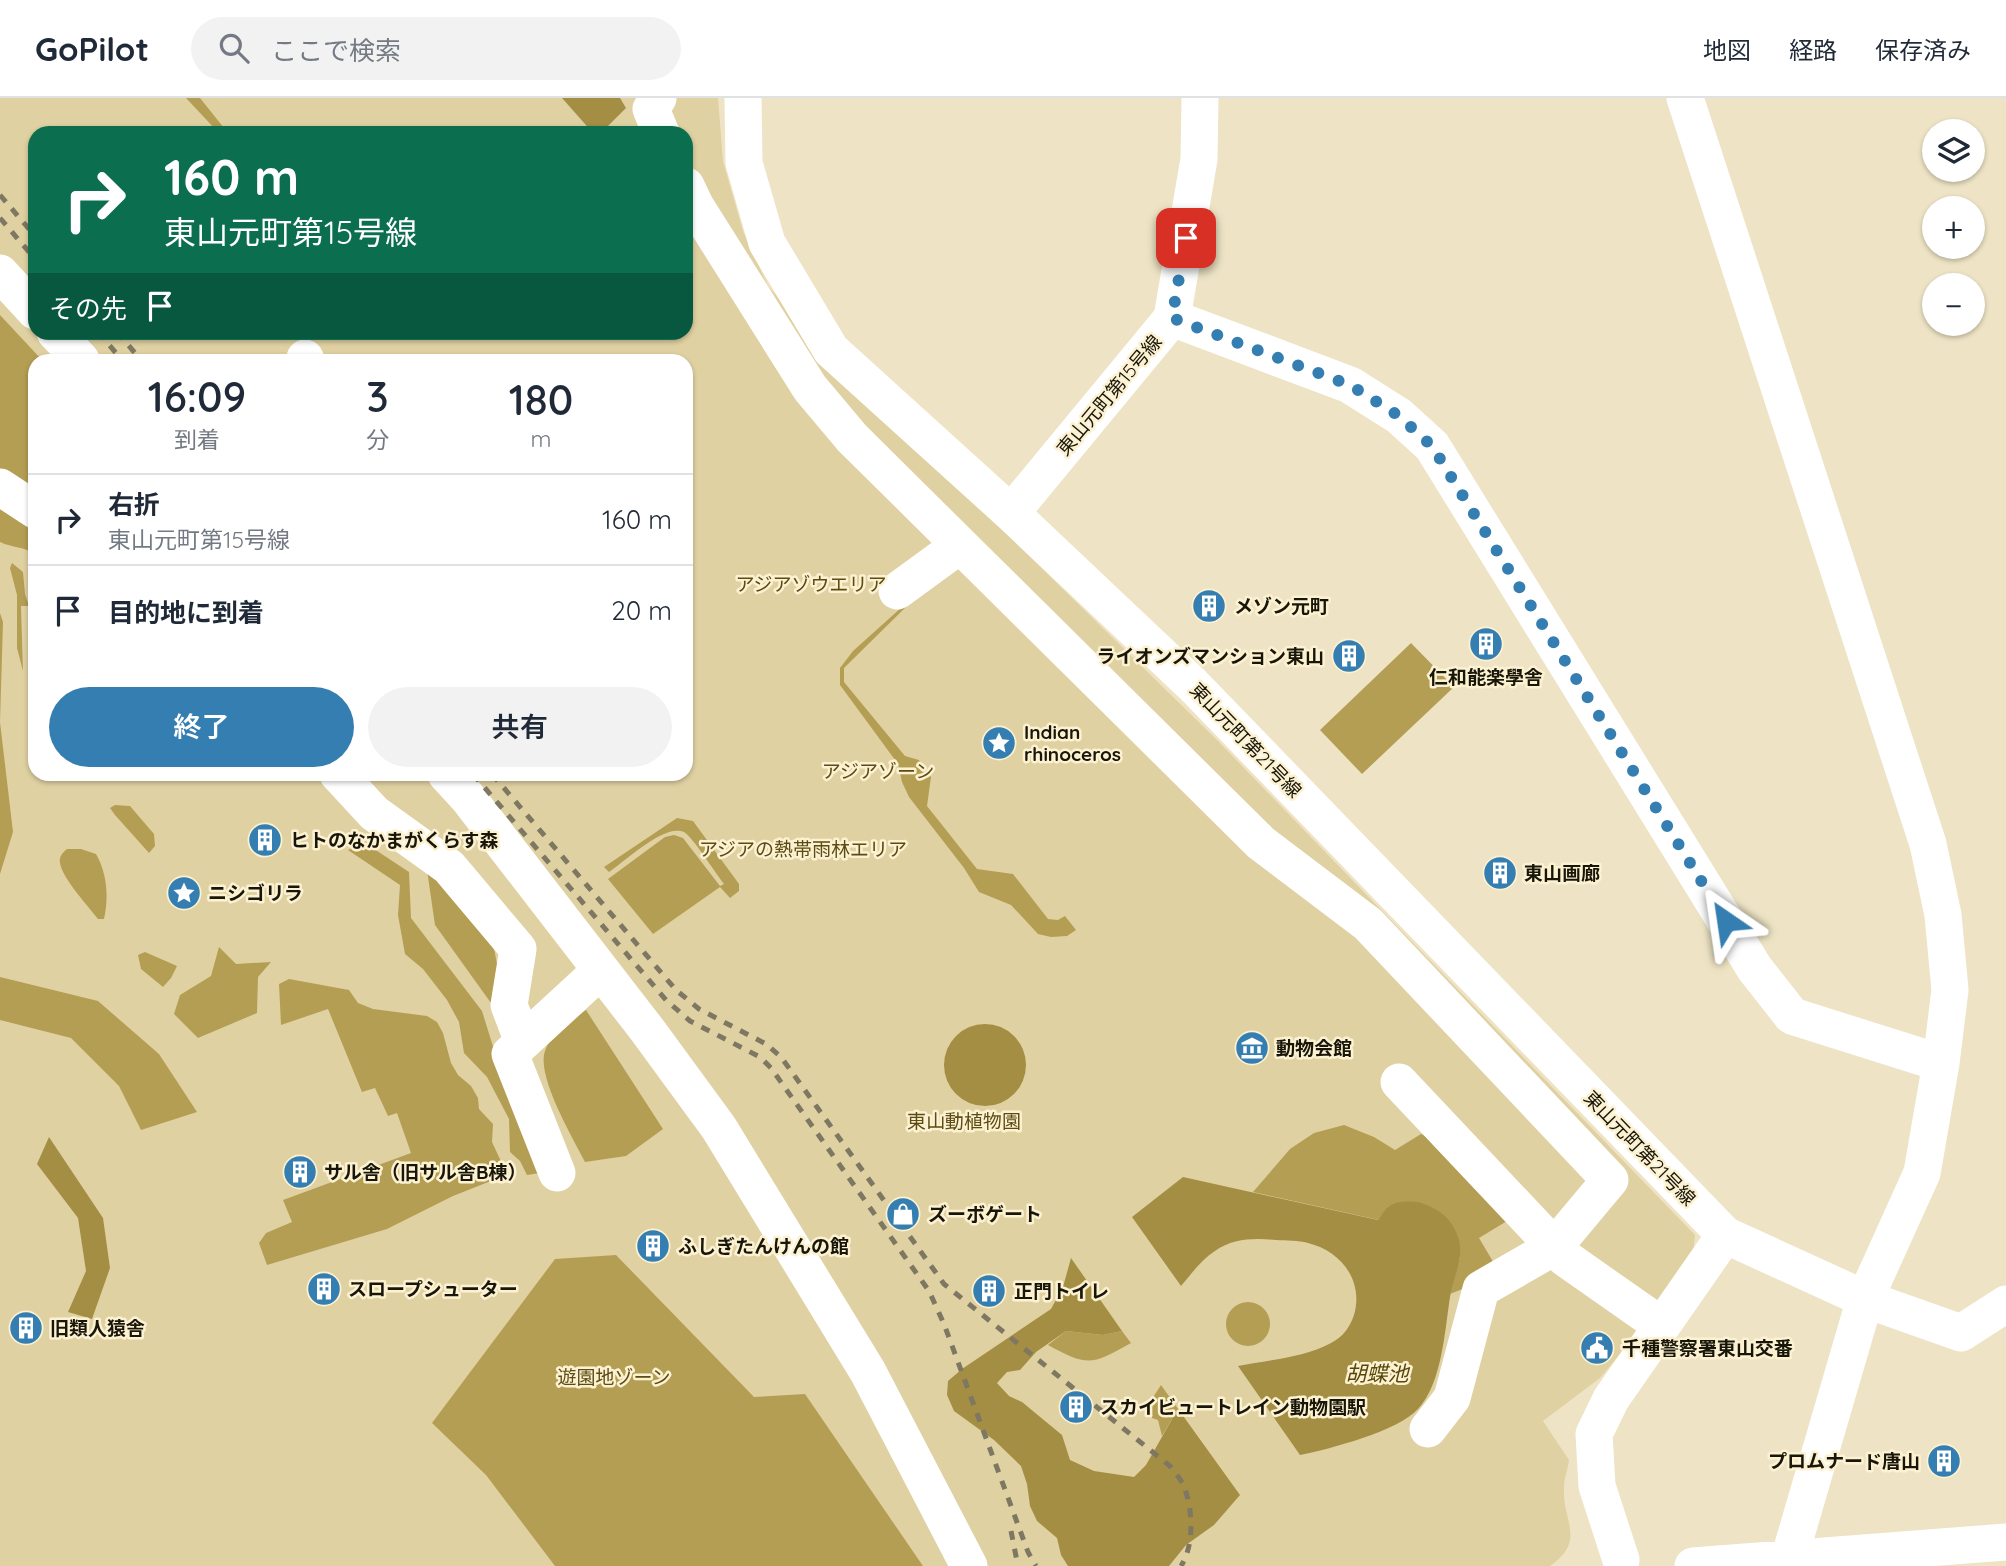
<!DOCTYPE html>
<html lang="ja">
<head>
<meta charset="utf-8">
<style>
  :root { --surface:#fff; --page:#f2f2f3; --text:#1f2937; --muted:#747a83; --line:#e0e1e3; --accent:#357eb2 }
  body { margin:0; font-family:Quicksand,"Noto Sans JP",sans-serif; background:var(--page); color:var(--text); height:100vh; display:flex; flex-direction:column; font-size:26px; white-space:nowrap }
  * { box-sizing:border-box; margin:0 }
  p { font-size:23px; color:var(--muted) }
  .icon { flex:none; width:38px; height:38px; fill:none; stroke:currentColor; stroke-width:2; stroke-linecap:round; stroke-linejoin:round }
  .map { position:relative; flex:1; overflow:hidden }
  .panel { position:absolute; left:28px; top:256px; width:665px; height:427px; display:flex; flex-direction:column; background:var(--surface); border-radius:21px; box-shadow:0 2px 5px #0004 }
  .panel>* { flex:none }
  .guide { position:absolute; left:28px; top:28px; width:665px; height:214px; border-radius:21px; box-shadow:0 2px 5px #0004; background:#0b6e4f; color:#fff; overflow:hidden }
  .controls { position:absolute; left:1922px; top:21px; display:grid; gap:14px }
  .controls a { display:grid; place-items:center; width:63px; height:63px; border-radius:50%; background:var(--surface); box-shadow:0 2px 5px #0004; font-size:35px }
  .pin { position:absolute; display:grid; place-items:center; width:60px; height:60px; color:#fff; margin:-30px; border-radius:14px; box-shadow:0 4px 10px #0006 }
  .me { position:absolute; width:77px; margin:-38px; rotate:328deg; stroke-linejoin:round; filter:drop-shadow(0 0 5px #0008) }
  .turn { display:flex; align-items:center; gap:24px; height:147px; padding:0 21px; font-size:32px }
  .turn .icon { width:91px; height:91px; stroke-width:2.5 }
  .turn b { display:block; font-size:49px; line-height:60px }
  .then { display:flex; align-items:center; height:66px; padding:0 21px; background:#0003; gap:14px; font-size:26px }
  .eta { display:flex; justify-content:space-evenly; align-items:center; height:119px; text-align:center }
  .eta b { font-size:42px; font-weight:600; line-height:49px }
  .action { display:flex; gap:14px; margin-top:auto; padding:14px 21px }
  .action a { flex:1; height:80px; border-radius:42px; background:var(--accent); color:#fff; font-size:28px; font-weight:600; line-height:80px; text-align:center }
  .action a+a { background:var(--page); color:var(--text) }
  ul { padding:0; list-style:none }
  li { display:flex; align-items:center; gap:21px; height:91px; padding:0 21px; border-top:2px solid var(--line) }
  li div { flex:1 }
  li b { display:block; font-size:26px }
  li em { font-style:normal }
  header { display:flex; align-items:center; gap:42px; box-sizing:border-box; height:98px; padding:0 35px; background:var(--surface); border-bottom:2px solid var(--line) }
  header strong { font-size:33px }
  nav { display:flex; gap:38px; margin-inline-start:auto; font-size:24px }
  .search { width:490px; height:63px; background:var(--page); display:flex; align-items:center; gap:18px; box-sizing:border-box; padding:0 24px; border-radius:38px; color:var(--muted); font-size:26px }
  .map>svg:first-child { display:block }
  .green { fill:#e0d1a2; fill-rule:evenodd }
  .forest { fill:#b49e54 }
  .water { fill:#a48e44 }
  .lines { fill:none; stroke-linecap:round; stroke-linejoin:round }
  .minor { stroke:#fff; stroke-width:37 }
  .rail { stroke:#7e7762; stroke-width:5; stroke-dasharray:9 9; stroke-linecap:butt }
  .route { stroke:#357eb2; stroke-width:12; stroke-dasharray:0 21.6 }
  .labels { text-anchor:middle; dominant-baseline:central; stroke-width:5; stroke-linejoin:round; paint-order:stroke }
  .street-label { font-size:19px; fill:#181509; stroke:#fcf2d2 }
  .park-label { font-size:19px; fill:#5c4c13; stroke:#fcf2d2 }
  .poi-label { font-size:19px; font-weight:bold; fill:#181509; stroke:#fcf2d2; text-anchor:start }
  .water-label { font-size:21px; font-style:italic; fill:#57470b; stroke:#fcf2d2 }
</style>
</head>
<body>
<header>
<strong>GoPilot</strong>
<div class="search"><svg class="icon" aria-label="search" viewBox="0 0 24 24"><circle cx="10" cy="10" r="6"/><path d="M15 15l6 6"/></svg>ここで検索</div>
<nav><a>地図</a><a>経路</a><a>保存済み</a></nav>
</header>
<div class="map">
<svg width="2006" height="1468" viewBox="0 0 2006 1468">
  <rect width="100%" height="100%" fill="#eee4c5"/>
  <path class="green" d="M 0,0 L 718,0 L 723,63 L 743,133 L 768,188 L 858,290 L 1218,643 L 1695,1137 L 1693,1157 L 1631,1243 L 1600,1280 L 1543,1323 L 1569,1362 C 1568,1371 1564,1380 1564,1389 C 1562,1424 1587,1442 1550,1468 L 0,1468 ZM 35,35 L 686,35 L 686,234 L 35,234 ZM 35,262 L 686,262 L 686,676 L 35,676 Z"/>
  <path class="forest" d="M 186,0 L 200,0 L 228,35 L 216,35 L 216,32 Z
    M 0,217 L 42,262 L 35,262 L 35,396 L 0,376 Z
    M 0,406 L 35,426 L 35,457 C 25,448 12,450 0,444 Z
    M 12,465 L 23,474 L 25,496 L 29,508 L 21,508 L 23,573 L 17,550 L 17,497 L 10,470 Z
    M 909,506 L 844,570 L 844,584 L 905,658 L 919,662 L 931,679 L 927,708 L 977,771 L 1013,776 L 1048,821 L 1058,822 L 1065,818 L 1076,832 L 1067,838 L 1051,839 L 1038,836 L 1011,807 L 979,794 L 964,770 L 909,699 L 902,684 L 898,666 L 840,587 L 840,570 L 853,553 L 902,509 Z
    M 0,515 L 3,524 L 0,624 L 13,734 L 0,776 Z
    M 1411,545 L 1454,589 L 1362,676 L 1320,632 Z
    M 115,707 L 130,708 L 154,736 L 155,748 L 149,755 L 115,717 L 110,710 Z
    M 677,720 L 693,723 L 739,786 L 739,793 L 730,800 L 720,789 L 653,836 L 608,781 L 665,739 L 674,737 L 683,740 L 720,788 L 724,786 C 716,776 692,738 684,734 C 665,725 625,763 609,774 L 604,769 Z
    M 365,745 L 409,774 L 411,820 L 482,913 L 500,971 L 540,1075 L 527,1077 L 520,1063 L 510,1054 L 509,1021 L 487,979 L 464,955 L 459,924 L 447,902 L 423,871 L 405,856 L 398,817 L 400,787 L 348,752 Z
    M 67,751 L 81,751 L 96,756 C 107,775 109,799 104,821 L 98,821 C 89,809 62,780 60,765 C 59,759 62,755 67,751 Z
    M 427,772 L 490,830 L 504,902 L 496,912 L 435,827 Z
    M 219,849 L 236,866 L 271,864 L 258,879 L 257,915 L 198,940 L 174,916 L 180,897 L 211,878 Z
    M 145,854 L 177,868 L 171,880 L 163,889 L 141,871 L 138,857 Z
    M 0,879 L 98,903 L 159,956 L 197,1014 L 141,1032 L 119,988 L 71,940 L 0,922 Z
    M 289,881 L 349,892 L 358,905 L 373,911 L 427,918 L 437,924 L 443,935 L 451,965 L 458,977 L 471,988 L 478,1000 L 479,1011 L 493,1026 L 492,1044 L 505,1072 L 501,1079 L 453,1098 L 387,1131 L 267,1167 L 259,1145 L 266,1135 L 292,1124 L 283,1102 L 411,1055 L 397,1015 L 388,1018 L 375,990 L 362,994 L 328,911 L 281,927 L 279,886 Z
    M 586,912 L 663,1031 L 626,1058 L 585,1064 C 573,1040 536,978 545,953 C 551,934 571,923 586,912 Z
    M 1344,1027 L 1374,1039 L 1395,1052 L 1421,1036 L 1447,1048 L 1507,1123 L 1479,1140 L 1495,1167 L 1480,1184 L 1450,1196 L 1460,1159 L 1389,1108 L 1379,1122 L 1253,1094 L 1290,1051 L 1314,1035 Z
    M 616,1157 L 754,1299 L 805,1296 L 923,1468 L 555,1468 L 486,1377 L 432,1325 L 555,1161 Z
    M1226 1226a22 22 0 1 1 44 0a22 22 0 1 1-44 0Z
    M 1066,1233 L 1103,1237 L 1122,1233 L 1131,1245 C 1092,1267 1088,1269 1048,1247 Z
    M 1161,1287 L 1181,1315 L 1175,1316 L 1162,1338 L 1158,1322 L 1152,1320 L 1152,1301 Z"/>
  <path class="water" d="M 562,0 L 620,0 L 626,10 L 601,35 L 593,35 Z
    M944 967a41 41 0 1 1 82 0a41 41 0 1 1-82 0Z
    M 49,1039 L 103,1120 L 110,1170 L 92,1221 L 68,1214 L 86,1173 L 78,1120 L 37,1066 Z
    M 1183,1079 L 1378,1122 C 1381,1119 1384,1112 1388,1109 C 1395,1103 1415,1102 1424,1106 C 1442,1113 1453,1122 1459,1142 C 1464,1161 1453,1180 1450,1199 C 1445,1231 1442,1286 1418,1311 C 1398,1333 1330,1351 1300,1357 L 1238,1268 C 1268,1262 1303,1260 1331,1245 C 1343,1239 1350,1229 1354,1217 C 1364,1183 1341,1153 1308,1145 C 1298,1142 1287,1143 1276,1142 C 1255,1140 1233,1140 1215,1153 C 1201,1162 1192,1175 1181,1188 L 1132,1119 Z
    M 1071,1160 L 1122,1233 L 1103,1237 L 1066,1233 L 1036,1254 L 1020,1272 L 1007,1274 L 997,1285 L 1009,1298 L 1022,1304 L 1062,1337 L 1070,1362 L 1094,1373 L 1134,1379 L 1146,1367 L 1175,1316 L 1181,1315 L 1240,1397 L 1214,1427 L 1186,1447 L 1169,1468 L 1068,1468 L 1061,1457 L 1057,1440 L 1037,1423 L 1030,1408 L 1027,1386 L 1021,1368 L 994,1342 L 954,1313 L 947,1297 L 948,1283 L 962,1271 L 1051,1211 L 1063,1189 Z"/>
  <g class="lines">
    <path class="minor" d="M 658,0 L 651,11 L 661,35
      M 743,0 L 744,65 L 767,145 L 831,252 L 1011,415 L 1193,587 L 1725,1137 L 1865,1201 L 1961,1235 L 2006,1206
      M 1685,0 L 1928,746 L 1943,817 L 1950,892 L 1941,965 L 1922,1075 L 1865,1201 L 1789,1461 L 1789,1468
      M 686,88 L 695,107 L 810,290 L 852,340 L 1261,745 L 1368,826 L 1610,1082 L 1554,1149 L 1481,1191 L 1452,1300 L 1428,1331
      M 0,175 L 35,213
      M 1172,220 L 1350,287 L 1399,318 L 1432,348 L 1755,871 L 1792,918 L 1941,965
      M 55,234 L 81,262
      M 305,260 L 306,262
      M 0,389 L 35,412
      M 1011,415 L 1172,220 L 1199,61 L 1200,0
      M 897,493 L 960,447
      M 338,676 L 374,715 L 449,769 L 518,851 L 509,907 L 523,944
      M 446,676 L 468,700 L 648,933 L 719,1030 L 868,1274 L 969,1468
      M 1399,984 L 1565,1160 L 1662,1228
      M 557,1075 L 510,956 L 601,872
      M 1621,1462 L 1597,1388 L 1594,1336 L 1611,1301 L 1725,1137
      M 1693,1468 L 2006,1444"/>
    <path class="rail" d="M 0,97 L 35,138
      M 0,120 L 35,161
      M 98,234 L 122,262
      M 117,234 L 141,262
      M 473,676 L 666,902 L 690,923 L 760,959 L 771,970 L 929,1193 L 944,1226 L 1028,1454 L 1036,1468
      M 492,676 L 676,892 L 699,911 L 766,946 L 781,959 L 944,1186 L 1170,1368 C 1174,1374 1180,1380 1183,1386 C 1193,1410 1195,1446 1181,1468
      M 1011,1433 L 1018,1468"/>
  </g>
  <g class="lines">
    <path class="route" d="M 1186,140 L 1172,220 L 1350,287 L 1399,318 L 1432,348 L 1726,823"/>
  </g>
  <defs>
    <g id="building-disc" transform="scale(1.75)"><circle r="9.5" fill="#357eb2" stroke="#fcf2d2"/><path d="M-4-6H4V6H1V3H-1V6H-4ZM-2.5-4.3h1.7v1.8h-1.7ZM.8-4.3h1.7v1.8H.8ZM-2.5-1h1.7V.8h-1.7ZM.8-1h1.7V.8H.8Z" fill="#fff"/></g>
    <g id="sight-disc" transform="scale(1.75)"><circle r="9.5" fill="#357eb2" stroke="#fcf2d2"/><path d="M0-6L1.8-2.2L6-1.7L2.9 1.2L3.7 5.4L0 3.3L-3.7 5.4L-2.9 1.2L-6-1.7L-1.8-2.2Z" fill="#fff"/></g>
    <g id="museum-disc" transform="scale(1.75)"><circle r="9.5" fill="#357eb2" stroke="#fcf2d2"/><path d="M0-6L6-3V-2H-6V-3ZM-5-1h2V3h-2ZM-1-1h2V3h-2ZM3-1h2V3H3ZM-6 4H6V6H-6Z" fill="#fff"/></g>
    <g id="shop-disc" transform="scale(1.75)"><circle r="9.5" fill="#357eb2" stroke="#fcf2d2"/><path d="M-5-2.5h2.3a2.7 3.5 0 0 1 5.4 0H5L5.5 6h-11ZM-1.5-2.5h3a1.5 2.3 0 0 0-3 0Z" fill="#fff"/></g>
    <g id="civic-disc" transform="scale(1.75)"><circle r="9.5" fill="#357eb2" stroke="#fcf2d2"/><path d="M-.6-6.5H3V-4.5H.6V-3L4-1V1h2V6H-6V1h2V-1L-.6-3ZM-1.2 2.5V6h2.4V2.5Z" fill="#fff"/></g>
  </defs>
  <g fill-rule="evenodd">
    <use href="#building-disc" x="1209" y="508"/>
    <use href="#building-disc" x="1486" y="546"/>
    <use href="#building-disc" x="1349" y="558"/>
    <use href="#sight-disc" x="999" y="645"/>
    <use href="#building-disc" x="265" y="742"/>
    <use href="#building-disc" x="1500" y="775"/>
    <use href="#sight-disc" x="184" y="795"/>
    <use href="#museum-disc" x="1252" y="950"/>
    <use href="#building-disc" x="300" y="1074"/>
    <use href="#shop-disc" x="903" y="1116"/>
    <use href="#building-disc" x="653" y="1148"/>
    <use href="#building-disc" x="324" y="1191"/>
    <use href="#building-disc" x="989" y="1193"/>
    <use href="#building-disc" x="26" y="1230"/>
    <use href="#civic-disc" x="1597" y="1250"/>
    <use href="#building-disc" x="1076" y="1309"/>
    <use href="#building-disc" x="1944" y="1363"/>
  </g>
  <g class="labels">
    <g class="street-label">
      <text transform="translate(1109 297) rotate(-50)">東山元町第15号線</text>
      <text transform="translate(1246 642) rotate(46)">東山元町第21号線</text>
      <text transform="translate(1640 1050) rotate(46)">東山元町第21号線</text>
    </g>
    <g class="park-label">
      <text x="811" y="486">アジアゾウエリア</text>
      <text x="878" y="673">アジアゾーン</text>
      <text x="803" y="751">アジアの熱帯雨林エリア</text>
      <text x="964" y="1023">東山動植物園</text>
      <text x="614" y="1279">遊園地ゾーン</text>
    </g>
    <g class="poi-label">
      <text x="1234" y="508">メゾン元町</text>
      <text x="1324" y="558" text-anchor="end">ライオンズマンション東山</text>
      <text x="1486" y="579" text-anchor="middle">仁和能楽學舎</text>
      <text x="1024" y="634">Indian<tspan x="1024" dy="22">rhinoceros</tspan></text>
      <text x="290" y="742">ヒトのなかまがくらす森</text>
      <text x="1524" y="775">東山画廊</text>
      <text x="208" y="795">ニシゴリラ</text>
      <text x="1276" y="950">動物会館</text>
      <text x="324" y="1074">サル舎（旧サル舎B棟）</text>
      <text x="928" y="1116">ズーボゲート</text>
      <text x="678" y="1148">ふしぎたんけんの館</text>
      <text x="348" y="1191">スロープシューター</text>
      <text x="1014" y="1193">正門トイレ</text>
      <text x="50" y="1230">旧類人猿舎</text>
      <text x="1622" y="1250">千種警察署東山交番</text>
      <text x="1100" y="1309">スカイビュートレイン動物園駅</text>
      <text x="1920" y="1363" text-anchor="end">プロムナード唐山</text>
    </g>
    <g class="water-label">
      <text x="1377" y="1275">胡蝶池</text>
    </g>
  </g>
</svg>
<div class="controls">
<a><svg class="icon" aria-label="layers" viewBox="0 0 24 24"><path d="M12 4l9 5-9 5-9-5zM3 14l9 5 9-5"/></svg></a>
<a>+</a>
<a>−</a>
</div>
<div class="pin" style="left:1186px;top:140px;background:#d93025"><svg class="icon" aria-label="arrive" viewBox="0 0 24 24"><path d="M6 21V4h12l-3 4 3 4H6"/></svg></div>
<svg class="me" style="left:1726px;top:823px" viewBox="-20 -20 40 40"><path d="M0-17L14 15 0 8-14 15z" fill="#357eb2" stroke="#fff" stroke-width="4"/></svg>
<div class="guide">
<div class="turn"><svg class="icon" aria-label="right" viewBox="0 0 24 24"><path d="M7 20v-9h11M14 6l5 5-5 5"/></svg><div><b>160 m</b>東山元町第15号線</div></div>
<div class="then">その先<svg class="icon" aria-label="arrive" viewBox="0 0 24 24"><path d="M6 21V4h12l-3 4 3 4H6"/></svg></div>
</div>
<section class="panel">
<div class="eta">
<div><b>16:09</b><p>到着</p></div>
<div><b>3</b><p>分</p></div>
<div><b>180</b><p>m</p></div>
</div>
<ul>
<li><svg class="icon" aria-label="right" viewBox="0 0 24 24"><path d="M7 20v-9h11M14 6l5 5-5 5"/></svg><div><b>右折</b><p>東山元町第15号線</p></div><em>160 m</em></li>
<li><svg class="icon" aria-label="arrive" viewBox="0 0 24 24"><path d="M6 21V4h12l-3 4 3 4H6"/></svg><div><b>目的地に到着</b></div><em>20 m</em></li>
</ul>
<div class="action"><a>終了</a><a>共有</a></div>
</section>
</div>
</body>
</html>
